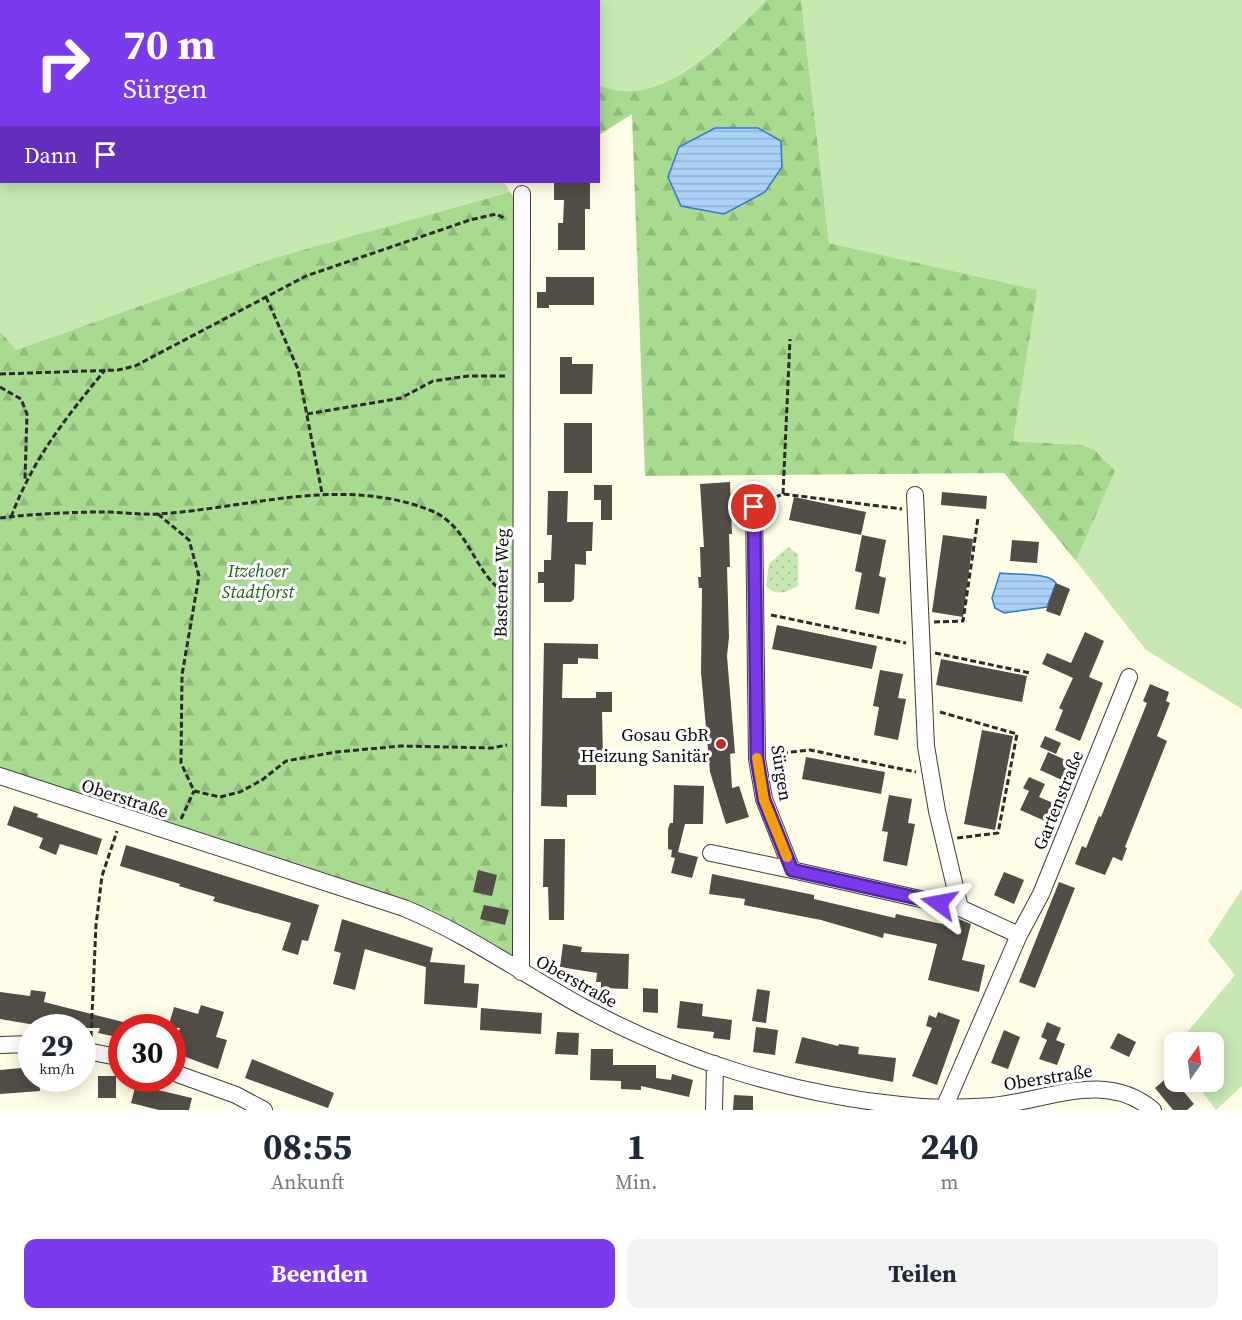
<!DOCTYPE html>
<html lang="de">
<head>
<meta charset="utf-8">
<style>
  :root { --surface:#fff; --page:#f2f2f3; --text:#1f2937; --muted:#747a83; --accent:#7c3aed }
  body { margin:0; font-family:"Source Serif 4",serif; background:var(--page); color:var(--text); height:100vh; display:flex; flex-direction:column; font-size:22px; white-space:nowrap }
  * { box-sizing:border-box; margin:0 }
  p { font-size:20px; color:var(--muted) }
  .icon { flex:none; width:33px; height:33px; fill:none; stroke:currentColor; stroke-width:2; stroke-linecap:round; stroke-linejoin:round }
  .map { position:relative; height:1110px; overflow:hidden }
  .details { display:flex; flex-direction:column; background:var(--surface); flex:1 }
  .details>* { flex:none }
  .hud { position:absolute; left:0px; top:0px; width:600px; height:183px; box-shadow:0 3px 15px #0003; background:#7c3aed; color:#fff; overflow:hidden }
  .needle { width:39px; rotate:14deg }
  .buttons { position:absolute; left:1164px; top:1032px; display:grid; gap:12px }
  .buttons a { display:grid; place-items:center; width:60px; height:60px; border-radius:12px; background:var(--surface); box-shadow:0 3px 15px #0003; font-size:30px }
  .speed { position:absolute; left:18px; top:1014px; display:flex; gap:12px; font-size:30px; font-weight:700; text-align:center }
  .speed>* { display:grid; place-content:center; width:78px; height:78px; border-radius:50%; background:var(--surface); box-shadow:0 3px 15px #0003; line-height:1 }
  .speed small { font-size:15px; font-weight:400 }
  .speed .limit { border:9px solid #d22; background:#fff; color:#111 }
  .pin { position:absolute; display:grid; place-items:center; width:51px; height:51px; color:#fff; margin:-26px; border:3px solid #fff; border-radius:50%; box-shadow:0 2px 6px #0007 }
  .me { position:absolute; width:66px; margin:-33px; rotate:283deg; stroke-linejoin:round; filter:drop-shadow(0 0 4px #0008) }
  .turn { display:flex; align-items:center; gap:21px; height:126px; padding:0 24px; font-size:27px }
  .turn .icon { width:78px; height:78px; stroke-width:2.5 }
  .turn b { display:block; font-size:42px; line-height:51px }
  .then { display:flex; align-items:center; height:57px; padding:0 24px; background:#0003; gap:12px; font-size:22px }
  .eta { display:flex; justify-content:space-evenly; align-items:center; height:102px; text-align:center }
  .eta b { font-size:36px; font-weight:700; line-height:42px }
  .action { display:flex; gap:12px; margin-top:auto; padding:12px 24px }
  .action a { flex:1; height:69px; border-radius:12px; background:var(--accent); color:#fff; font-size:24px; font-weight:700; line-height:69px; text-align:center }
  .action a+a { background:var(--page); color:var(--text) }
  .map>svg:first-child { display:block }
  .grass { fill:#c7e9b1 }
  .forest { fill:url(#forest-firs) }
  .park { fill:url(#park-dots) }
  .water { fill:url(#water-rules); stroke:#307bcf; stroke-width:1.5 }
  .building { fill:#524d46 }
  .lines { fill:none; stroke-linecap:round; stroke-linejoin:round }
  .minor-casing { stroke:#3d3d3d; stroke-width:18 }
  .path { stroke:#2c2c2c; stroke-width:3; stroke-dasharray:6 3; stroke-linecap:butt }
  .minor { stroke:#fff; stroke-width:16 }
  .route-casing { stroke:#51269a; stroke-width:15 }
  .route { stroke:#7c3aed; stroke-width:10 }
  .slow { stroke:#f59e0b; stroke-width:10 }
  .poi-dot { fill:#bb2d21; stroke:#fff; stroke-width:2 }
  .labels { text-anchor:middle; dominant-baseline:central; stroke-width:6; stroke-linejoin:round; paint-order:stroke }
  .park-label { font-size:18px; font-style:italic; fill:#20611a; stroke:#fff }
  .street-label { font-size:18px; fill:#0a0a0a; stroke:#fff }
  .poi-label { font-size:18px; fill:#0a0a0a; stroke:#fff; text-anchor:end }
</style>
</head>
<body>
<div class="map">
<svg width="1242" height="1110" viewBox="0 0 1242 1110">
  <defs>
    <pattern id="forest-firs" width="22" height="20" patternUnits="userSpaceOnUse" patternTransform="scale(1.5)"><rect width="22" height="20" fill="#a8da90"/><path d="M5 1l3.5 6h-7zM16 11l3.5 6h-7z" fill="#8fba7b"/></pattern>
    <pattern id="park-dots" width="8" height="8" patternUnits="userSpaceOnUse" patternTransform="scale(1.5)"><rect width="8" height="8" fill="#c7e9b1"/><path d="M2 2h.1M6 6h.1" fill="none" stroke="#aac697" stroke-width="1.8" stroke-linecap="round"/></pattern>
    <pattern id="water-rules" width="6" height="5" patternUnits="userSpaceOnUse" patternTransform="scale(1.5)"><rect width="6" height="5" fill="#abd1f7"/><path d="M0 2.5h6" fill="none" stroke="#92b2d2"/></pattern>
  </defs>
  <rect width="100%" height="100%" fill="#fffde7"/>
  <path class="grass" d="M 0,0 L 349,1 L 2,2 L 2,182 L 504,182 L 510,192 L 274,258 L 16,350 L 0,331 Z
    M 367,0 L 767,0 C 725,38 662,113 599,85 L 598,2 Z
    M 801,0 L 1242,0 L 1242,709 L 1146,650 L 1076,561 L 1115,471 L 1095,450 L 1081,445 L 1013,441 L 1036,290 L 829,243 Z
    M 1242,889 L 1242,1086 L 1216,1110 L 1195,1082 L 1214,1082 L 1214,1042 L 1179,1042 L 1235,975 L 1208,941 Z"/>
  <path class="forest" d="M 767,0 L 801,0 L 829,243 L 1037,290 L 1013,441 L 1081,445 L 1095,450 L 1115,471 L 1076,561 L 1004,473 L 645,476 L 632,114 L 599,135 L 599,85 C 662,113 725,39 767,0 Z
    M 510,192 L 517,202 L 519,961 L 430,909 L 0,771 L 0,331 L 16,350 L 274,258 Z"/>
  <path class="park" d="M 788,547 L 798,554 L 798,586 C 787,592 777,597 766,586 L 769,564 Z"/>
  <path class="water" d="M 715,128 L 758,128 L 781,141 L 782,167 L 765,192 L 724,214 L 681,206 L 668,177 L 679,147 Z
    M 1000,573 C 1014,575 1050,572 1056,583 L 1047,607 L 1004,613 L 995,608 L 992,598 Z"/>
  <path class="building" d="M 554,182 L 590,182 L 590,209 L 585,209 L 585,250 L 558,250 L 558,223 L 563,223 L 564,200 L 554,200 Z
    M 546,277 L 594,277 L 594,305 L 549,305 L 549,308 L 537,308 L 537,292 L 546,292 Z
    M 560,357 L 572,357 L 572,364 L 593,364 L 592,394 L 560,394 Z
    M 564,423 L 592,423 L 592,473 L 564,473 Z
    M 730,482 L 732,534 L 729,534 L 730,567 L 727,567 L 729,637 L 727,656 L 735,753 L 730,754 L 732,788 L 739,786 L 749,817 L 726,824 L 710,772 L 701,672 L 702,588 L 699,588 L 698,577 L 701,577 L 700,547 L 704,547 L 700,484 Z
    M 594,485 L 612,485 L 612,520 L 601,520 L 601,500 L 594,500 Z
    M 548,491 L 568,491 L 567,522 L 593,522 L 592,551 L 586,551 L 586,565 L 575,564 L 574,599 L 571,602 L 544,602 L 544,583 L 538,583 L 538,572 L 544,572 L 544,560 L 551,560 L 552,535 L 547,535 Z
    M 942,492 L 987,496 L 986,509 L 941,505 Z
    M 794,497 L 866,512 L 861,535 L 789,520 Z
    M 862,535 L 886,540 L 879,576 L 886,578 L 879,614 L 855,609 L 862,573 L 855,571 Z
    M 943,535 L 973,539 L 963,617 L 932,612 Z
    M 1012,540 L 1039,542 L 1037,563 L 1010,561 Z
    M 1056,583 L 1070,589 L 1060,616 L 1046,611 Z
    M 777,625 L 877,646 L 872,669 L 772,649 Z
    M 1085,632 L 1104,641 L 1089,677 L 1103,683 L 1080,741 L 1055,730 L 1063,710 L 1059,708 L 1073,678 L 1042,664 L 1047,653 L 1071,663 Z
    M 544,643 L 598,644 L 598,659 L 578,658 L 578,664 L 563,664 L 562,698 L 596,698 L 596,692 L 612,692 L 612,712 L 602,712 L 603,759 L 596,759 L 596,795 L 567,795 L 567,807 L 541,806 Z
    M 941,659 L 1027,676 L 1022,702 L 936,685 Z
    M 880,670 L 903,674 L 898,698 L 906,699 L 898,740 L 874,735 L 879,707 L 873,706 Z
    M 1150,684 L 1169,692 L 1166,701 L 1170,703 L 1157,736 L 1167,741 L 1125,847 L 1127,848 L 1122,861 L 1113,857 L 1105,875 L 1075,864 L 1082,846 L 1086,848 L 1099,816 L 1101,817 L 1147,703 L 1143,701 Z
    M 982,730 L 1013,736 L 995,830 L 964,824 Z
    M 1045,736 L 1061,743 L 1056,754 L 1040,747 Z
    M 1048,752 L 1072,763 L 1064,781 L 1040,770 Z
    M 806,757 L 885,772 L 881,794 L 802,779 Z
    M 1029,777 L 1045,784 L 1039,797 L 1053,803 L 1045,821 L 1020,810 L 1029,791 L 1023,788 Z
    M 674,785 L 704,786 L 703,824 L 685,824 L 678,852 L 698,857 L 692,878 L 671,873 L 675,858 L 671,857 L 672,850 L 668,849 L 668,829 L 670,823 L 673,823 Z
    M 889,795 L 912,799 L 908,823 L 915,824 L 907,866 L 883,861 L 888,832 L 882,831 Z
    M 14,806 L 38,814 L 37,817 L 102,839 L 97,855 L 60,844 L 56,855 L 39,848 L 43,838 L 7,825 Z
    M 544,839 L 565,839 L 564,920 L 549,920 L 548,887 L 543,887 Z
    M 126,845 L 319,905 L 308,941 L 302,940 L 298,955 L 282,950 L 291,923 L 213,901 L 215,897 L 179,886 L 180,884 L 120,866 Z
    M 478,870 L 497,875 L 492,896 L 473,892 Z
    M 1004,872 L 1024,880 L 1014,904 L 994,895 Z
    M 712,874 L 814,895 L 814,899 L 895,918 L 896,914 L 942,924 L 944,915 L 959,919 L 971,924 L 962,960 L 985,965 L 979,992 L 928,980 L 937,944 L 884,933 L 883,938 L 821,920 L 744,905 L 745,899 L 709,894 Z
    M 1059,882 L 1075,888 L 1035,988 L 1019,982 Z
    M 484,905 L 509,910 L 505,925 L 480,919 Z
    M 342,919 L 433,948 L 430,962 L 465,965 L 464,983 L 479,984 L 477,1008 L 424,1004 L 426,967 L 365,949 L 355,990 L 333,984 L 341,953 L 334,951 Z
    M 563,944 L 582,947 L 581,952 L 629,954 L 628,989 L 601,988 L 601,982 L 596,982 L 597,973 L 560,967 Z
    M 643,988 L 658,989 L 658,1013 L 643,1012 Z
    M 757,989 L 770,991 L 766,1023 L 752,1021 Z
    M 31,990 L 46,992 L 44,1002 L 131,1024 L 130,1028 L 120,1028 L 117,1037 L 98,1033 L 100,1028 L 71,1028 L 42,1021 L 41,1026 L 0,1019 L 0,992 L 30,996 Z
    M 680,1001 L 703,1004 L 702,1016 L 732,1020 L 730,1040 L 713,1038 L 714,1032 L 677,1028 Z
    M 201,1005 L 224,1012 L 216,1037 L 227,1040 L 218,1069 L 172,1052 L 180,1028 L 168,1028 L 174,1007 L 198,1014 Z
    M 481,1008 L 542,1013 L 541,1034 L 480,1030 Z
    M 938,1012 L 960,1020 L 937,1085 L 912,1076 L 932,1028 L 926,1026 L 929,1015 L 936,1018 Z
    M 1047,1022 L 1061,1028 L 1056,1040 L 1065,1044 L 1057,1065 L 1039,1059 L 1047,1040 L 1041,1037 Z
    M 756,1027 L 778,1030 L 775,1055 L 753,1052 Z
    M 1004,1030 L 1020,1037 L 1008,1069 L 991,1063 Z
    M 557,1032 L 579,1033 L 578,1055 L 555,1054 Z
    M 1118,1033 L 1136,1042 L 1129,1057 L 1110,1048 Z
    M 802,1037 L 838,1046 L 839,1044 L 859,1047 L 858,1054 L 896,1058 L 893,1082 L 795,1063 Z
    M 591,1049 L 613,1049 L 613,1065 L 656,1065 L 656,1078 L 671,1080 L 672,1074 L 693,1080 L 689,1097 L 641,1086 L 641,1090 L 621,1089 L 621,1081 L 590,1080 Z
    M 252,1059 L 334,1093 L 328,1108 L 245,1078 Z
    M 32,1067 L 32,1078 L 39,1078 L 40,1091 L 0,1094 L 0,1070 Z
    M 1170,1075 L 1194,1104 L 1187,1110 L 1173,1110 L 1155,1088 Z
    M 98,1076 L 116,1076 L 116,1098 L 98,1098 Z
    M 137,1080 L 159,1086 L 158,1090 L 192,1098 L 189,1110 L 159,1110 L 131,1103 Z
    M 734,1095 L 753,1096 L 753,1110 L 733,1110 Z"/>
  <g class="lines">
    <g class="minor-casing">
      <path id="minor" d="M 915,495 L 926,746 L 937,811 L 960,908 L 1019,935 L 944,1108
        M 754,507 L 757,759 L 764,799 L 792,870 L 960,908
        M 0,776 L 404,908 C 467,934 523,974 583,1007 C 680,1060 791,1094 901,1105 C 931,1109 962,1108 992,1106 C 1047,1101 1105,1069 1153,1110
        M 711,853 L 792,870
        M 1019,935 L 1041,894 L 1129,677
        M 521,972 L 522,194
        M 0,1045 L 32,1044
        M 82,1050 L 122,1058
        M 172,1072 L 236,1095 L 264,1110
        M 714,1110 L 715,1064"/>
    </g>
    <path class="path" d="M 353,0 L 354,2
      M 266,297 L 298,369 L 322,493
      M 0,374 L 118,370 L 135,366 L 306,276 L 470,220 L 496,214 L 506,219
      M 0,387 L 21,399 L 27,414 L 25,479
      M 307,414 L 401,398 L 433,381 L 468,376 L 506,376
      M 783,494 L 790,339
      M 767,501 L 783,494 L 902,509
      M 158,514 L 189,540 L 199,576 L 182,675 L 181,763 L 194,791 L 220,797 L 240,792 L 262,780 L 286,761 L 336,752 L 401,746 L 492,748 L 507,745
      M 11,517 C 34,457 65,419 105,370
      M 0,518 C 34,514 70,512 104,512 C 122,512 140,515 159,514 C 250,508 343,475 432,511 C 470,527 473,573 506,594
      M 771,615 L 906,643
      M 934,622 L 963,621 L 978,518
      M 935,653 L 1030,673
      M 940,712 L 1017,734 L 998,833 L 957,838
      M 773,754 L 810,750 L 916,772
      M 181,819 L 194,791
      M 91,1037 L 96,925 L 102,876 L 117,831"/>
    <use href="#minor" class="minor"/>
  </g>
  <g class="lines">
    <g class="route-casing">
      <path id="route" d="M 754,507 L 757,759 L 764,800 L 792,870 L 939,903"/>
    </g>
    <use href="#route" class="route"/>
    <path class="slow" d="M 757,758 L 764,800 L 787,857"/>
  </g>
  <circle class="poi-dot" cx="721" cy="744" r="6"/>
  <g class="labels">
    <g class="park-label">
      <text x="258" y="570">Itzehoer<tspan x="258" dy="21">Stadtforst</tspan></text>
    </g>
    <g class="street-label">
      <text transform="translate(501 583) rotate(-89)">Bastener Weg</text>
      <text transform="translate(782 773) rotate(81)">Sürgen</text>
      <text transform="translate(125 798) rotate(18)">Oberstraße</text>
      <text transform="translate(1058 800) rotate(-68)">Gartenstraße</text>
      <text transform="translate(577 981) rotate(29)">Oberstraße</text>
      <text transform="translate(1048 1077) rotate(-9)">Oberstraße</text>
    </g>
    <g class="poi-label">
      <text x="709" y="734">Gosau GbR<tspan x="709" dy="21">Heizung Sanitär</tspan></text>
    </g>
  </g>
</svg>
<div class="buttons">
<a><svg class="needle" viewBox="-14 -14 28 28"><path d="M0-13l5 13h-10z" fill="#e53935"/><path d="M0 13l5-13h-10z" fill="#747a83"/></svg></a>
</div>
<div class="speed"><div>29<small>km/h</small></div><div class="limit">30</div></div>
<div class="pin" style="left:754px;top:507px;background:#d93025"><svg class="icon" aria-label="arrive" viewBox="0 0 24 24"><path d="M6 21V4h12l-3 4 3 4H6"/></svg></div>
<svg class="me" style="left:939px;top:903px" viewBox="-20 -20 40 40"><path d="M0-17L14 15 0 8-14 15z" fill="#7c3aed" stroke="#fff" stroke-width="4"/></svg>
<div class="hud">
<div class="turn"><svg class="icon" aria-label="right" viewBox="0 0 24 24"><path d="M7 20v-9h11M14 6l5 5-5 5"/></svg><div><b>70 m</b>Sürgen</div></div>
<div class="then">Dann<svg class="icon" aria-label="arrive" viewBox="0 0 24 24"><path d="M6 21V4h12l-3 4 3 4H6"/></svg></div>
</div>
</div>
<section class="details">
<div class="eta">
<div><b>08:55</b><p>Ankunft</p></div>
<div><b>1</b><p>Min.</p></div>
<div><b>240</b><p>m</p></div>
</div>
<div class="action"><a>Beenden</a><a>Teilen</a></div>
</section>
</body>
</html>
